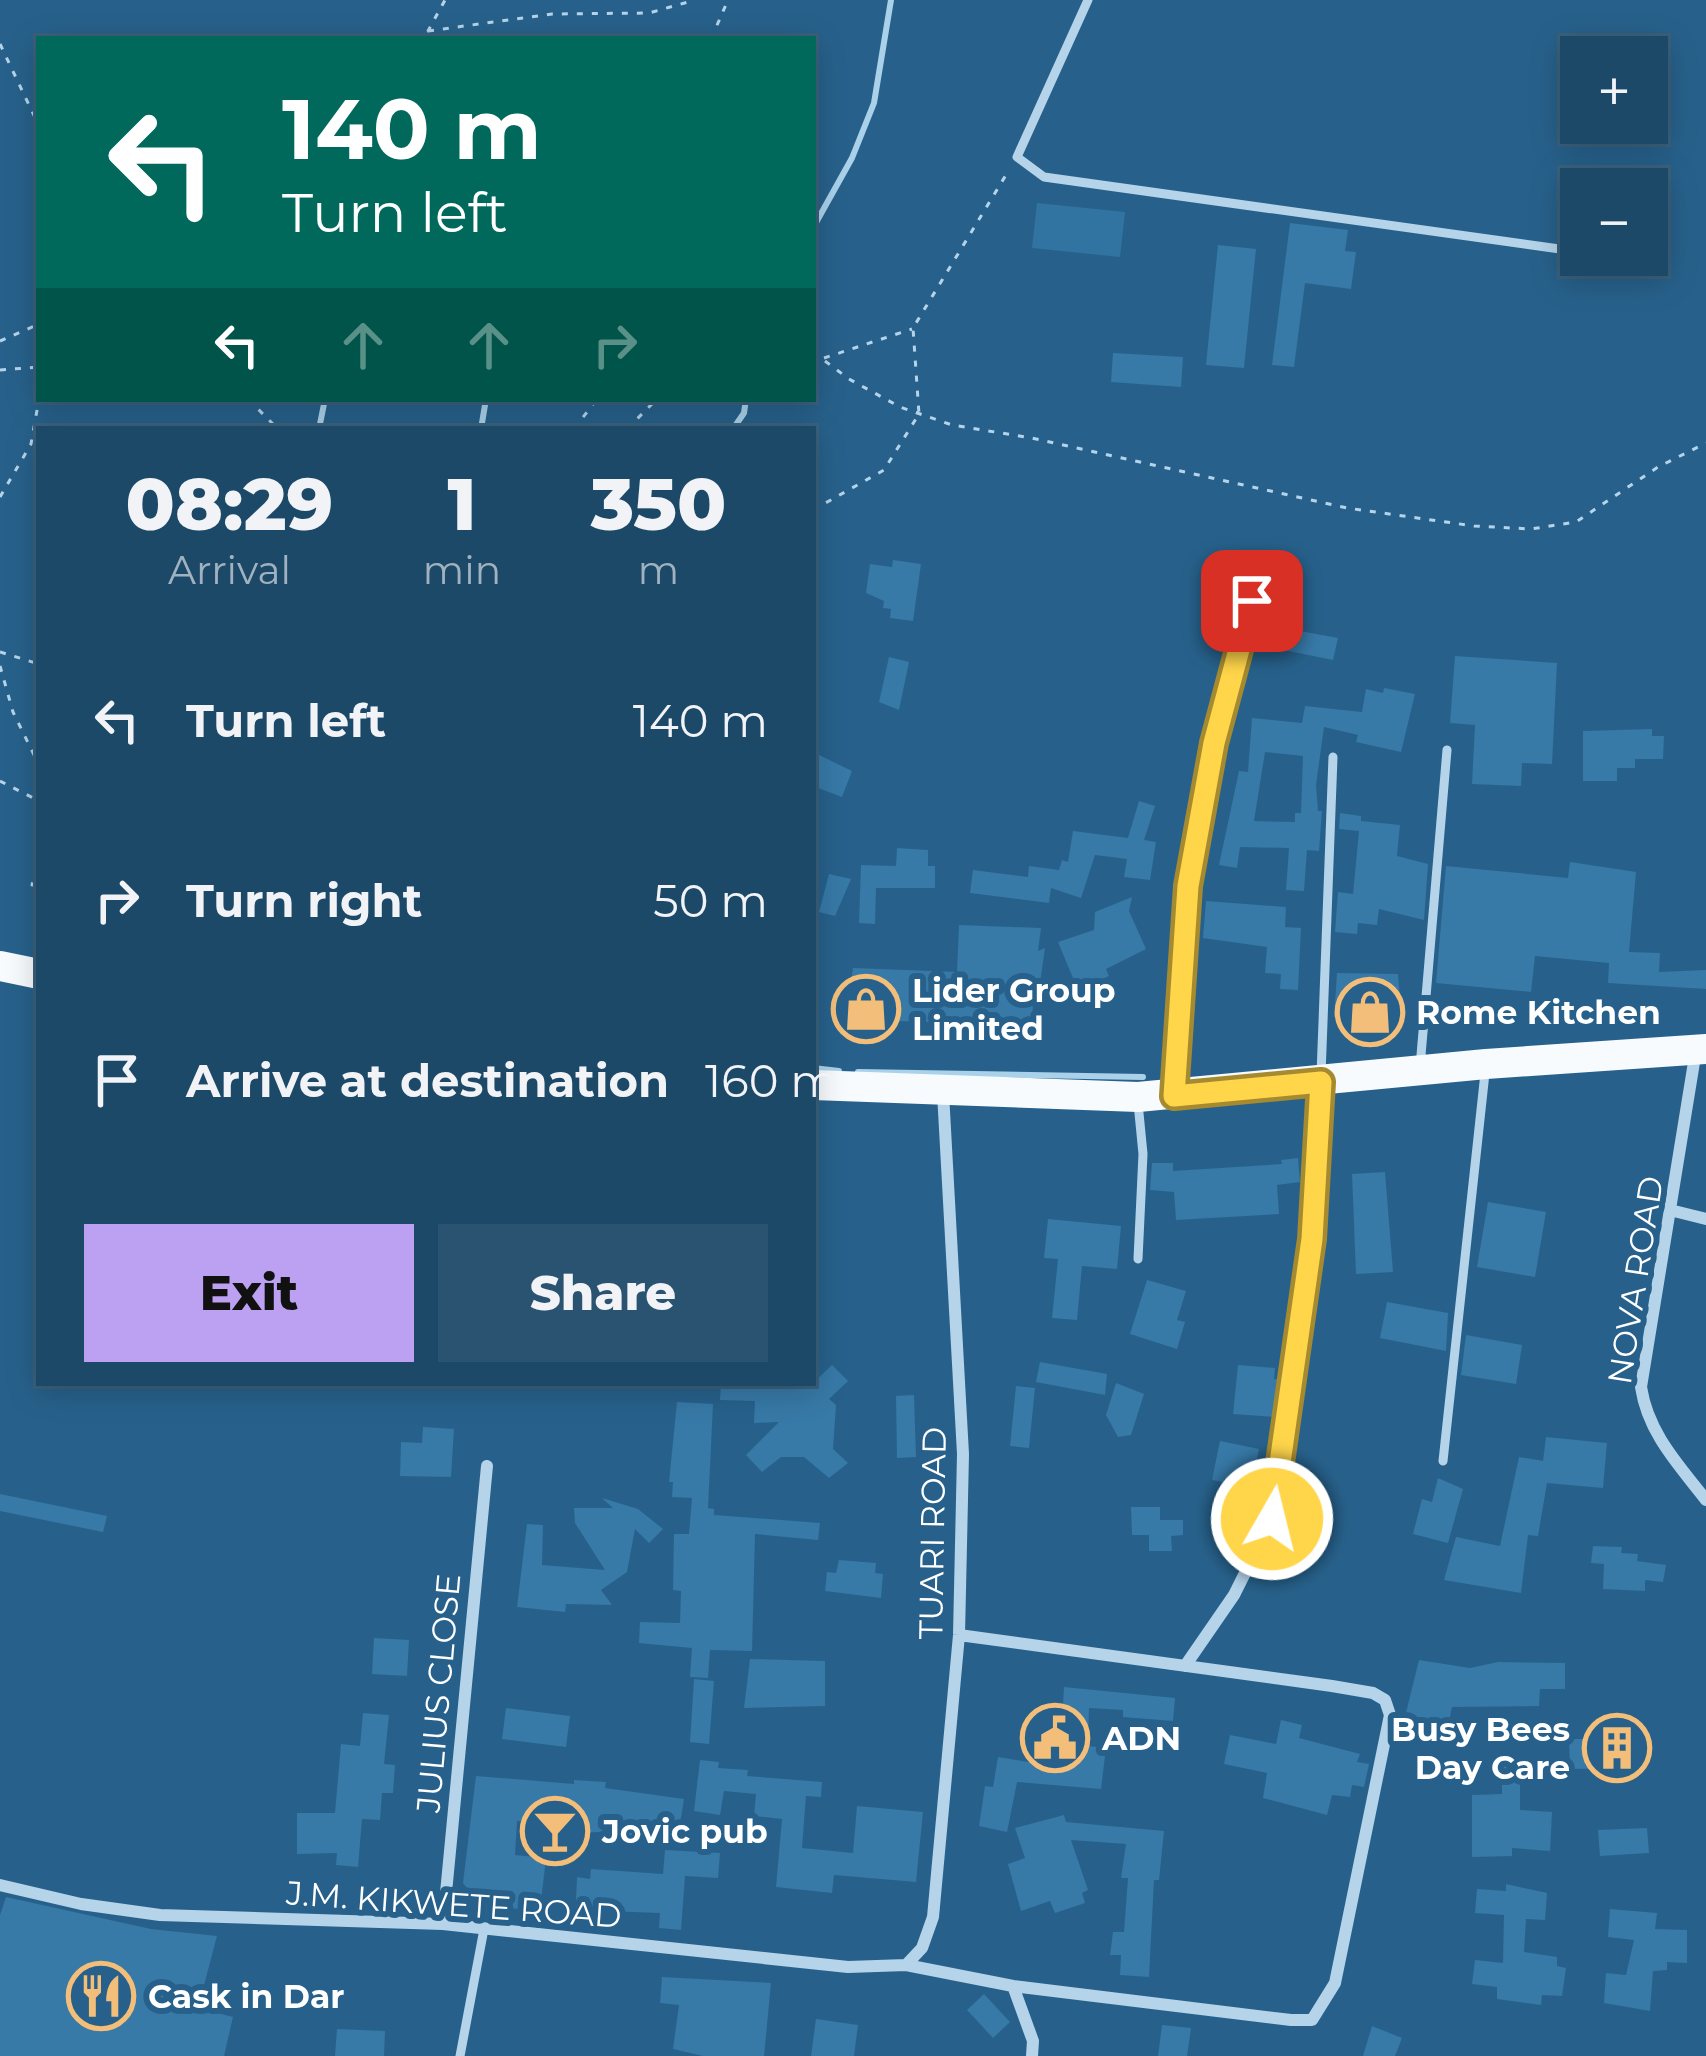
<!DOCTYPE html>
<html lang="en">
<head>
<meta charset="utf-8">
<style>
  :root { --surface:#1d4968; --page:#2a5371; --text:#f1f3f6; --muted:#a0b2c0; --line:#3b617c; --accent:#bca0f2 }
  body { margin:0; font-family:Montserrat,sans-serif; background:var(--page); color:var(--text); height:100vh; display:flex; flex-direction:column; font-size:45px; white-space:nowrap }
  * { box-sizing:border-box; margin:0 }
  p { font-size:39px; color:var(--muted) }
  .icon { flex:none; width:66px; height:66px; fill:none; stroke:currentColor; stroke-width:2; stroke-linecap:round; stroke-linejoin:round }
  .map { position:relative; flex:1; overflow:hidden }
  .sheet { position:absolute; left:36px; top:426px; width:780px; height:960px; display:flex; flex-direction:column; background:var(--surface); border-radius:0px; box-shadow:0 6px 30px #0003,0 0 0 3px var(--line) }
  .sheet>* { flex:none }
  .hud { position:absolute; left:36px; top:36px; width:780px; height:366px; border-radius:0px; box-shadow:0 6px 30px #0003,0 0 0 3px var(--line); background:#00695c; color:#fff; overflow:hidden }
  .tools { position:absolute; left:1560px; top:36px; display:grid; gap:24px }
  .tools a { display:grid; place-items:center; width:108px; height:108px; border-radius:0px; background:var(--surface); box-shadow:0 6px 30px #0003,0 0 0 3px var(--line); font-size:60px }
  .pin { position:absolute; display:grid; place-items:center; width:102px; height:102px; color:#fff; margin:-51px; border-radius:24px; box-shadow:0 6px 18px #0006 }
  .me { position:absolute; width:132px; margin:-66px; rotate:8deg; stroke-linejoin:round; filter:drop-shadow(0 0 9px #0008) }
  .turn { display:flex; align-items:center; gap:42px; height:252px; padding:0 48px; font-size:54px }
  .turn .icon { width:156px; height:156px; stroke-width:2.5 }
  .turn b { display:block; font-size:84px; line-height:102px }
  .lanes { display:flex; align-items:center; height:114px; padding:0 48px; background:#0003; justify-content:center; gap:60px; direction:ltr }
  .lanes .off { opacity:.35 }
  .eta { display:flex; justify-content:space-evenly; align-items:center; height:204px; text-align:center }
  .eta b { font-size:72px; font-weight:800; line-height:84px }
  .cta { display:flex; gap:24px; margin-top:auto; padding:24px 48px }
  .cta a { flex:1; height:138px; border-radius:0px; background:var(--accent); color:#111; font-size:48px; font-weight:800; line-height:138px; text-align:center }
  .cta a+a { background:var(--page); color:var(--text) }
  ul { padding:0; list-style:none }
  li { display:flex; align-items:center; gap:36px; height:180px; padding:0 48px }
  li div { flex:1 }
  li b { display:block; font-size:45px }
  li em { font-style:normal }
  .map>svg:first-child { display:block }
  .green { fill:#3174a2 }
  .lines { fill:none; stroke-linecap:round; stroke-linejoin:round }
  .stream { stroke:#a9d1ea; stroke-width:6 }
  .building { fill:#3779a7; fill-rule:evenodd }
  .path { stroke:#b5d4ea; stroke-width:3; stroke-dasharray:6 9; stroke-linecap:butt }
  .lane { stroke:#b5d4ea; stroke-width:9 }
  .street { stroke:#b5d4ea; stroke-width:12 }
  .primary { stroke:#f8fbfe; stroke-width:30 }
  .route-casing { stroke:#a68a30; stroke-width:30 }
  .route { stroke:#ffd54a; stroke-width:21 }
  .labels { text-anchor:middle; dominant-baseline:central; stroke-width:12; stroke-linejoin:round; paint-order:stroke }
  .poi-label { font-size:33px; font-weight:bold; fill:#fff; stroke:#27618b; text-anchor:start }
  .street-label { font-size:33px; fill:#fff; stroke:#27618b }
</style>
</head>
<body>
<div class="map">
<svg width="1706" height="2056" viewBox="0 0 1706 2056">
  <rect width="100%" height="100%" fill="#27618b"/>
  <path class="green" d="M 1037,203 L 1125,212 L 1120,257 L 1032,248 Z"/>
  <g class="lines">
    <path class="stream" d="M 813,228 L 852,158 L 874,103 L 891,0
      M 319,429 L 325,399
      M 481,429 L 486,399
      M 733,429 L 744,413 L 746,399
      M 813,1068 L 839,1071
      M 858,1072 L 1143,1077"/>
  </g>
  <path class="building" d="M 1290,223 L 1348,230 L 1345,251 L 1356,252 L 1351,289 L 1305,283 L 1294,367 L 1272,365 Z
    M 1218,245 L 1256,249 L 1244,368 L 1206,365 Z
    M 1113,353 L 1183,357 L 1181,387 L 1111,382 Z
    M 893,560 L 921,564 L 913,621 L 890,618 L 891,609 L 883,608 L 884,601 L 866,593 L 870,564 L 892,567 Z
    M 1273,626 L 1338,638 L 1333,660 L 1269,647 Z
    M 1455,656 L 1557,663 L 1552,764 L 1522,763 L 1521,786 L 1472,784 L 1475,725 L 1450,723 Z
    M 889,657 L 909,662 L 899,710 L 879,702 Z
    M 1384,688 L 1415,694 L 1401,752 L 1356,742 L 1358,735 L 1324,727 L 1316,785 L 1318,811 L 1322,811 L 1319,851 L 1307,850 L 1304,891 L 1286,890 L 1289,848 L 1240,847 L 1237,868 L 1219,865 L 1239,771 L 1248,772 L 1252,718 L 1302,723 L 1305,706 L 1362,712 L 1366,689 L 1383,693 ZM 1265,752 L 1303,756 L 1301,813 L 1295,813 L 1295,822 L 1254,821 Z
    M 1652,729 L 1652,736 L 1664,736 L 1663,759 L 1635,759 L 1635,768 L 1617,768 L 1617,781 L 1583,781 L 1583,731 Z
    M 813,752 L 852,771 L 842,797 L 813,786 Z
    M 1139,801 L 1155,806 L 1144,840 L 1156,842 L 1150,880 L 1124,877 L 1127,859 L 1095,855 L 1081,898 L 1051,888 L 1049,903 L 970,893 L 973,870 L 1028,877 L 1029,866 L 1059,870 L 1062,860 L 1068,862 L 1073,831 L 1128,838 Z
    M 1340,813 L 1361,816 L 1361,821 L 1400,825 L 1397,856 L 1428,864 L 1424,920 L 1379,909 L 1377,925 L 1358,923 L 1357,934 L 1335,932 L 1338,892 L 1353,894 L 1359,831 L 1339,829 Z
    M 897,848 L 928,850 L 928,866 L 935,866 L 935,888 L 876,888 L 875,924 L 859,923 L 861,865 L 896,866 Z
    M 1570,862 L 1636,872 L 1629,952 L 1660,953 L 1659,972 L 1706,970 L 1706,989 L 1608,983 L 1609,963 L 1535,956 L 1531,992 L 1436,983 L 1446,866 L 1568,878 Z
    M 829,874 L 851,879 L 835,916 L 819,912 Z
    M 1132,897 L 1129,911 L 1146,949 L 1106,969 L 1109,976 L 1078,990 L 1058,942 L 1094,930 L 1095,912 Z
    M 1206,901 L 1286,907 L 1285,927 L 1301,928 L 1298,990 L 1280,989 L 1281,974 L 1265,973 L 1267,947 L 1203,938 Z
    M 959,925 L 1041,928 L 1038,951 L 1045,948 L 1040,983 L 1034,982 L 1032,1026 L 845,1019 L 853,968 L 957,972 Z
    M 1337,973 L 1398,974 L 1401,1010 L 1391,1012 L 1391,1019 L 1358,1022 L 1357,1014 L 1334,1017 Z
    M 1298,1158 L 1300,1182 L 1277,1185 L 1279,1214 L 1176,1220 L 1174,1192 L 1150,1190 L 1152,1163 L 1173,1163 L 1173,1171 L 1282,1164 L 1281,1160 Z
    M 1385,1172 L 1393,1272 L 1356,1274 L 1352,1174 Z
    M 1488,1202 L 1546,1212 L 1535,1277 L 1477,1267 Z
    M 1048,1219 L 1121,1226 L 1117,1269 L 1082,1266 L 1077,1320 L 1052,1318 L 1058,1259 L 1044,1258 Z
    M 1147,1280 L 1186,1291 L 1177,1320 L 1185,1322 L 1177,1349 L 1130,1334 Z
    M 1387,1302 L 1448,1313 L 1446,1351 L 1380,1338 Z
    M 1466,1335 L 1522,1345 L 1516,1384 L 1461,1375 Z
    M 1040,1362 L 1107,1374 L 1105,1395 L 1036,1382 Z
    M 832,1365 L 848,1381 L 829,1399 L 836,1405 L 833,1449 L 848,1463 L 829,1478 L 804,1457 L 781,1457 L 762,1472 L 746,1455 L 779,1422 L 754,1423 L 755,1401 L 720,1400 L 721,1383 L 813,1383 Z
    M 1238,1365 L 1275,1368 L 1274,1379 L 1281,1379 L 1276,1417 L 1233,1414 Z
    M 1116,1383 L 1144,1394 L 1131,1435 L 1118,1437 L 1106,1415 Z
    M 1016,1386 L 1035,1388 L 1029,1448 L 1010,1446 Z
    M 914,1395 L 916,1457 L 897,1458 L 896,1396 Z
    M 677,1402 L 713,1404 L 708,1508 L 714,1509 L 714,1515 L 820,1523 L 818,1540 L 755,1534 L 752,1651 L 710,1650 L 708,1678 L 690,1677 L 692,1648 L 639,1643 L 640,1622 L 680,1623 L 681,1591 L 673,1590 L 674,1534 L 689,1534 L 692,1498 L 672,1497 L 673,1482 L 669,1482 Z
    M 423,1427 L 454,1429 L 451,1477 L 400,1476 L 401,1442 L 422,1443 Z
    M 1546,1437 L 1607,1443 L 1603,1488 L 1547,1483 L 1538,1536 L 1528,1535 L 1521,1593 L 1444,1580 L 1456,1537 L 1500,1546 L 1519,1457 L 1543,1461 Z
    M 1220,1441 L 1259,1449 L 1251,1487 L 1212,1480 Z
    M 1438,1478 L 1463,1489 L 1448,1543 L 1413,1534 L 1422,1499 L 1432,1502 Z
    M 0,1494 L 107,1516 L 103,1532 L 0,1511 Z
    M 602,1498 L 638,1509 L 663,1529 L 649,1543 L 635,1529 L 627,1572 L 601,1590 L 612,1605 L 566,1604 L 565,1612 L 517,1607 L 527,1524 L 543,1525 L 542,1565 L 605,1570 L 575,1523 L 574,1508 L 613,1508 Z
    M 1131,1507 L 1160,1507 L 1160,1520 L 1183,1520 L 1183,1535 L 1171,1536 L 1172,1551 L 1149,1551 L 1149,1535 L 1132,1535 Z
    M 1593,1546 L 1622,1547 L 1621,1553 L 1638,1554 L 1637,1561 L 1666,1565 L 1663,1582 L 1645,1580 L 1645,1591 L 1603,1589 L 1604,1564 L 1591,1563 Z
    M 839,1560 L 876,1563 L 875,1573 L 883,1574 L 881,1598 L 825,1591 L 827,1572 L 836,1573 Z
    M 374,1638 L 409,1640 L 407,1676 L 372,1674 Z
    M 750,1659 L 825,1661 L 825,1706 L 744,1708 Z
    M 1419,1660 L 1470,1668 L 1498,1662 L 1565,1663 L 1565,1689 L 1540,1689 L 1539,1706 L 1452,1707 L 1444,1746 L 1400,1737 Z
    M 694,1679 L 714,1681 L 709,1744 L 690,1742 Z
    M 1064,1687 L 1175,1698 L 1173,1721 L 1123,1717 L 1123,1710 L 1089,1708 L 1088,1746 L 1106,1748 L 1101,1789 L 1017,1782 L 1007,1832 L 979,1826 L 985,1786 L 993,1787 L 998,1757 L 1041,1764 L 1044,1740 L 1061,1742 Z
    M 506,1708 L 570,1716 L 566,1747 L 502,1739 Z
    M 363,1713 L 389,1715 L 384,1764 L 395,1765 L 393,1793 L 382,1793 L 380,1820 L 362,1819 L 358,1867 L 336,1865 L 337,1853 L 297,1854 L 297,1813 L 335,1813 L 341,1744 L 360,1746 Z
    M 1281,1720 L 1302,1725 L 1299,1738 L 1360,1754 L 1357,1762 L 1369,1764 L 1364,1787 L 1352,1785 L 1350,1797 L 1332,1795 L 1327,1815 L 1263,1798 L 1267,1773 L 1224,1764 L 1230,1735 L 1276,1744 Z
    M 1641,1728 L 1642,1768 L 1570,1769 L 1569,1739 L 1592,1739 L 1592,1729 Z
    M 700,1760 L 719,1762 L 718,1768 L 748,1770 L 747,1776 L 822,1782 L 821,1797 L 806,1796 L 802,1848 L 853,1853 L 857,1806 L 923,1812 L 916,1882 L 834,1875 L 832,1893 L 776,1887 L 782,1819 L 754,1816 L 756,1794 L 724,1791 L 720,1815 L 694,1811 Z
    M 1502,1764 L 1520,1764 L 1520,1810 L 1552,1812 L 1550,1851 L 1512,1848 L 1512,1856 L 1472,1857 L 1472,1795 L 1502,1794 Z
    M 476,1776 L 574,1784 L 574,1780 L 606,1782 L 605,1788 L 684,1799 L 677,1842 L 602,1832 L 570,1833 L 571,1825 L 517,1821 L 515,1855 L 546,1858 L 540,1910 L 502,1908 L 502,1916 L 487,1914 L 463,1883 Z
    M 1064,1815 L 1066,1822 L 1164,1831 L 1159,1880 L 1154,1880 L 1149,1977 L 1120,1975 L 1121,1955 L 1110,1955 L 1113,1932 L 1124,1932 L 1128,1878 L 1121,1878 L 1126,1844 L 1071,1840 L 1088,1890 L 1082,1893 L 1085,1903 L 1055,1913 L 1050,1901 L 1021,1911 L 1008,1864 L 1025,1858 L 1015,1828 Z
    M 1647,1828 L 1649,1853 L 1600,1856 L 1598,1830 Z
    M 665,1850 L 720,1853 L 718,1878 L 685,1876 L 681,1930 L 659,1928 L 660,1913 L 606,1911 L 604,1927 L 575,1924 L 577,1877 L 590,1879 L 591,1869 L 663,1874 Z
    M 1506,1884 L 1547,1893 L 1545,1920 L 1526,1919 L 1524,1952 L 1557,1957 L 1557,1966 L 1566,1968 L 1562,1996 L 1542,1995 L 1541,2005 L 1497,1999 L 1497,1987 L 1472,1984 L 1475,1960 L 1503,1963 L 1504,1915 L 1475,1913 L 1477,1889 L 1506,1891 Z
    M 6,1897 L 151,1929 L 217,1936 L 198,2008 L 233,2017 L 224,2056 L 0,2056 L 0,1915 Z
    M 1610,1909 L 1657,1913 L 1655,1929 L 1687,1930 L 1687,1963 L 1667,1962 L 1667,1970 L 1653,1971 L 1650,2011 L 1604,2003 L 1606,1973 L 1626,1975 L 1634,1940 L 1608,1937 Z
    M 662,1977 L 771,1983 L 764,2056 L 703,2056 L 673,2049 L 679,2005 L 660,2003 Z
    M 984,1994 L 1010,2022 L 993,2038 L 967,2010 Z
    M 816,2019 L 858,2025 L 854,2056 L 811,2056 Z
    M 1162,2025 L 1191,2028 L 1187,2056 L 1158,2056 Z
    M 1372,2026 L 1402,2038 L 1395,2056 L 1363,2056 Z
    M 337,2029 L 385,2031 L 384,2056 L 335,2056 Z"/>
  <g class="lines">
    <path class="path" d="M 428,31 L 552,14 L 649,13 L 695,0
      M 414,39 L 428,31 L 445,0
      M 711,39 L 728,0
      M 0,44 L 39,126
      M 0,341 L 39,324
      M 813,352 L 849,379 L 900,407 L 952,425 L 1032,438 L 1347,508 L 1474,526 L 1531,529 L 1576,522 L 1658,467 L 1706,443
      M 824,358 L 912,329
      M 0,370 L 39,367
      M 248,399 L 278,429
      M 574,429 L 597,399
      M 627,429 L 657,399
      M 0,497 L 31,444 L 39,399
      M 813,510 L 884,470 L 919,414 L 913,328 L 1009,170
      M 0,652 L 39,664
      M 0,666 L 13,712 L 39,765
      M 0,781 L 39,801
      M 39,853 L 32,885 L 39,884"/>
    <path class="lane" d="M 1088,0 L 1017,157 L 1044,177 L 1581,252
      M 1420,1067 L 1447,750
      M 1321,1075 L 1333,757
      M 1174,1090 L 1188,886 L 1214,743 L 1251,601
      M 1138,1259 L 1143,1154 L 1138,1103
      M 1443,1461 L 1485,1073
      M 460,2056 L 484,1929"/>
    <path class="street" d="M 1696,1050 L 1641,1387 C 1648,1433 1678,1464 1706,1500
      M 1674,1211 L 1706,1219
      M 1185,1666 L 1234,1595 L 1272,1519 L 1312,1239 L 1321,1083
      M 0,1885 L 81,1904 L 160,1915 L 443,1924 L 848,1967 L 906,1965 L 1013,1986 L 1291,2020 L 1312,2020 L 1335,1983 L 1390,1715 L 1385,1700 L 1373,1693 L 1332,1686 L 959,1635
      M 443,1924 L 487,1466
      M 906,1965 L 922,1948 L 933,1917 L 959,1635 L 963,1454 L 943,1093
      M 1013,1986 L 1033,2041 L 1032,2056"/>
    <path class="primary" d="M 0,966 L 39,974
      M 813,1085 L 1138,1097 L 1486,1064 L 1706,1049"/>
  </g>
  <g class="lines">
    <g class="route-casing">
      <path id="route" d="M 1252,601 L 1214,743 L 1188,886 L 1174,1096 L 1321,1082 L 1312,1239 L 1272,1519"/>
    </g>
    <use href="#route" class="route"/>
  </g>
  <defs>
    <g id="shop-ring" transform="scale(3.45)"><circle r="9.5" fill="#27618b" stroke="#f2be7a" stroke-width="1.5"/><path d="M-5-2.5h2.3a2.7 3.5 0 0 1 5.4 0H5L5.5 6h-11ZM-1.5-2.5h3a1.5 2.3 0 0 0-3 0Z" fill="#f2be7a"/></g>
    <g id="civic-ring" transform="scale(3.45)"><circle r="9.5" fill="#27618b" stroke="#f2be7a" stroke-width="1.5"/><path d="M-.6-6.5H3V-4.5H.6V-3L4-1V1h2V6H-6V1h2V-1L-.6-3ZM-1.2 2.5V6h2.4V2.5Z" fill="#f2be7a"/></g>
    <g id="building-ring" transform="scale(3.45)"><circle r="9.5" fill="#27618b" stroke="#f2be7a" stroke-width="1.5"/><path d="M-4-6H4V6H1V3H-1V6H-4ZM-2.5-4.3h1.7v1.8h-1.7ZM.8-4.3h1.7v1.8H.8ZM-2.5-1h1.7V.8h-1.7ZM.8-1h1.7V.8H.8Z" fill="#f2be7a"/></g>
    <g id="bar-ring" transform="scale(3.45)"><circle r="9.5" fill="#27618b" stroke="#f2be7a" stroke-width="1.5"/><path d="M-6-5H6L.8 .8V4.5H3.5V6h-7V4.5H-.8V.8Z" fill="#f2be7a"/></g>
    <g id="restaurant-ring" transform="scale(3.45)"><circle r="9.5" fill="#27618b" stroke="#f2be7a" stroke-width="1.5"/><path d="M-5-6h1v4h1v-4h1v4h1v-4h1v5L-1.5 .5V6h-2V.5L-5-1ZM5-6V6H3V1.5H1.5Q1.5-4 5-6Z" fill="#f2be7a"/></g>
  </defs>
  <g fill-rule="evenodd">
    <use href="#shop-ring" x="866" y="1009"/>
    <use href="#shop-ring" x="1370" y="1012"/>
    <use href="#civic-ring" x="1055" y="1738"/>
    <use href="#building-ring" x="1617" y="1748"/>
    <use href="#bar-ring" x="555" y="1831"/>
    <use href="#restaurant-ring" x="101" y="1996"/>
  </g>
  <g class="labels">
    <g class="poi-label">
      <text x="912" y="990">Lider Group<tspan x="912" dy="38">Limited</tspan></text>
      <text x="1416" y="1012">Rome Kitchen</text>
      <text x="1570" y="1729" text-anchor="end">Busy Bees<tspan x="1570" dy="38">Day Care</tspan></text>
      <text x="1102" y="1738">ADN</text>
      <text x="602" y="1831">Jovic pub</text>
      <text x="148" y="1996">Cask in Dar</text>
    </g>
    <g class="street-label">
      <text transform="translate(1635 1280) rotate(-81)">NOVA ROAD</text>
      <text transform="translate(932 1533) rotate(-89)">TUARI ROAD</text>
      <text transform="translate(438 1693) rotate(-85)">JULIUS CLOSE</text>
      <text transform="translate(454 1904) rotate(4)">J.M. KIKWETE ROAD</text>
    </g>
  </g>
</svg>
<div class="tools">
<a>+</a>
<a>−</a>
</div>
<div class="pin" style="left:1252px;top:601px;background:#d93025"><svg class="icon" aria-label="arrive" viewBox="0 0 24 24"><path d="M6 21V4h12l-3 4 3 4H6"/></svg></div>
<svg class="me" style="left:1272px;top:1519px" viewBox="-20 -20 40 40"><circle r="17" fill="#ffd54a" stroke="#fff" stroke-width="3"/><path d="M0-11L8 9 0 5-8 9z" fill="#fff"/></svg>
<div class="hud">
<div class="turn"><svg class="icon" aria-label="left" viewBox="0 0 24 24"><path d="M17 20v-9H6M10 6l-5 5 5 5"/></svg><div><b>140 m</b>Turn left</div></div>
<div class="lanes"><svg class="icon" aria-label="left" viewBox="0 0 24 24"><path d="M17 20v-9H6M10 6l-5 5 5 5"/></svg><svg class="icon off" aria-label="ahead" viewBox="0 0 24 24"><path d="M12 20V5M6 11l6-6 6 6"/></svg><svg class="icon off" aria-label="ahead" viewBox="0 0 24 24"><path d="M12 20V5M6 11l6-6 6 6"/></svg><svg class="icon off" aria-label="right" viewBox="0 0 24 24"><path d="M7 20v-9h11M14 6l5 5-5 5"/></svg></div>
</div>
<section class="sheet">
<div class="eta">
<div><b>08:29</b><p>Arrival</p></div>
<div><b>1</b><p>min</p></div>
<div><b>350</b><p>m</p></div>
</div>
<ul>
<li><svg class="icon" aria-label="left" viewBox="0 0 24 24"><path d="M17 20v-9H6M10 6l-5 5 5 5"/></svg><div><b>Turn left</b></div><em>140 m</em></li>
<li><svg class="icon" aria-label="right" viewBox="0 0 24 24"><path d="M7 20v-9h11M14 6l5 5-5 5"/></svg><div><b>Turn right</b></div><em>50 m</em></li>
<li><svg class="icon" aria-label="arrive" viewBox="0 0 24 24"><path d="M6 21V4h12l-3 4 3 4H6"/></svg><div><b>Arrive at destination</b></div><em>160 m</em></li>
</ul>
<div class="cta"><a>Exit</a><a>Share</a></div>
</section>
</div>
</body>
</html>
